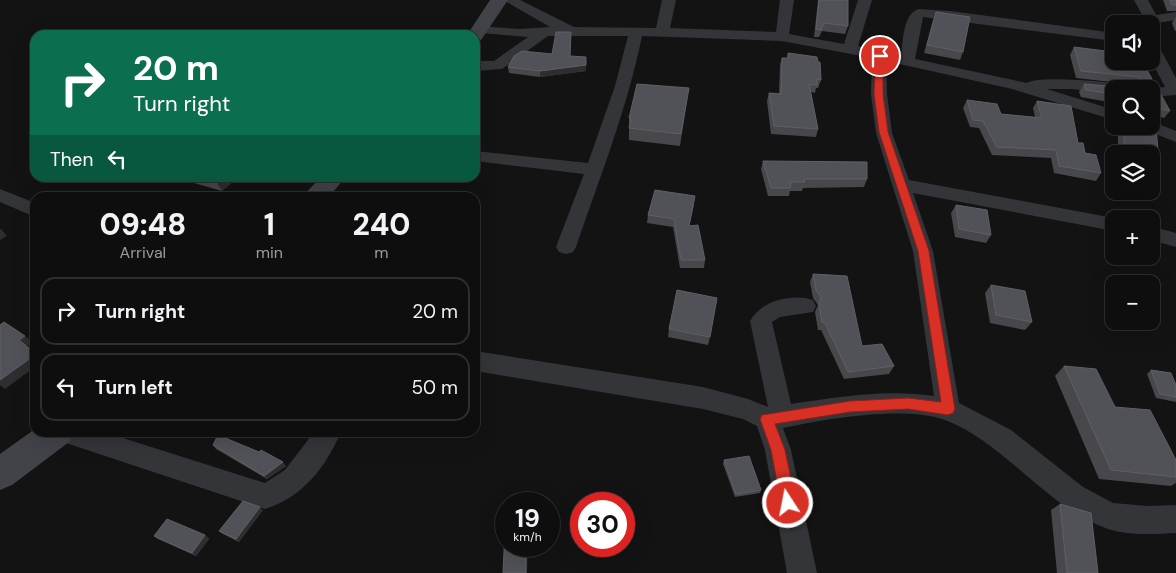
<!DOCTYPE html>
<html lang="en">
<head>
<meta charset="utf-8">
<style>
  :root { --surface:#0e0e0f; --page:#171718; --text:#f1f3f6; --muted:#9b9c9e; --line:#2e2e2f }
  body { margin:0; font-family:"DM Sans",sans-serif; background:var(--page); color:var(--text); height:100vh; display:flex; flex-direction:column; font-size:19px; white-space:nowrap }
  * { box-sizing:border-box; margin:0 }
  p { font-size:16px; color:var(--muted) }
  .icon { flex:none; width:28px; height:28px; fill:none; stroke:currentColor; stroke-width:2; stroke-linecap:round; stroke-linejoin:round }
  .map { position:relative; flex:1; overflow:hidden }
  .details { position:absolute; left:30px; top:192px; width:450px; height:245px; display:flex; flex-direction:column; background:var(--surface); border-radius:15px; box-shadow:0 5px 20px #0002,0 0 0 1px var(--line) }
  .details>* { flex:none }
  .guide { position:absolute; left:30px; top:30px; width:450px; height:152px; border-radius:15px; box-shadow:0 5px 20px #0002,0 0 0 1px var(--line); background:#0b6e4f; color:#fff; overflow:hidden }
  .buttons { position:absolute; left:1105px; top:15px; display:grid; gap:10px }
  .buttons a { display:grid; place-items:center; width:55px; height:55px; border-radius:10px; background:var(--surface); box-shadow:0 5px 20px #0002,0 0 0 1px var(--line); font-size:25px }
  .speed { position:absolute; left:495px; top:492px; display:flex; gap:10px; font-size:25px; font-weight:700; text-align:center }
  .speed>* { display:grid; place-content:center; width:65px; height:65px; border-radius:50%; background:var(--surface); box-shadow:0 5px 20px #0002,0 0 0 1px var(--line); line-height:1 }
  .speed small { font-size:12px; font-weight:400 }
  .speed .limit { border:8px solid #d22; background:#fff; color:#111 }
  .pin { position:absolute; display:grid; place-items:center; width:42px; height:42px; color:#fff; margin:-21px; border:2px solid #fff; border-radius:50%; box-shadow:0 1px 5px #0007 }
  .me { position:absolute; width:55px; margin:-28px; rotate:349deg; stroke-linejoin:round; filter:drop-shadow(0 0 4px #0008) }
  .turn { display:flex; align-items:center; gap:18px; height:105px; padding:0 20px; font-size:22px }
  .turn .icon { width:65px; height:65px; stroke-width:2.5 }
  .turn b { display:block; font-size:35px; line-height:42px }
  .then { display:flex; align-items:center; height:48px; padding:0 20px; background:#0003; gap:10px; font-size:19px }
  .eta { display:flex; justify-content:space-evenly; align-items:center; height:85px; text-align:center }
  .eta b { font-size:30px; font-weight:800; line-height:35px }
  ul { padding:0; list-style:none }
  li { display:flex; align-items:center; gap:15px; height:68px; margin:0 10px 8px; padding:0 10px; border:2px solid var(--line); border-radius:15px }
  li div { flex:1 }
  li b { display:block; font-size:19px }
  li em { font-style:normal }
  .map>svg:first-child { display:block }
  .lines { fill:none; stroke-linecap:round; stroke-linejoin:round }
  .street { fill:#343539; fill-rule:evenodd }
  .secondary { fill:#424349; fill-rule:evenodd }
  .wall { fill:#47474c }
  .shaded-wall { fill:#2e2e31 }
  .building { fill:#515257; stroke:#5f6066 }
  .route { fill:#d93025; stroke:#8d1f18 }
</style>
</head>
<body>
<div class="map">
<svg width="1176" height="573" viewBox="0 0 1176 573">
  <rect width="100%" height="100%" fill="#131314"/>
  <g class="lines">
    <path class="street" d="M 503,0 L 520,0 L 574,27 L 656,28 L 662,0 L 676,0 L 670,28 L 776,32 L 780,0 L 794,0 L 789,34 L 844,44 L 858,0 L 872,0 L 858,46 L 901,56 C 903,42 903,13 919,9 L 950,11 L 1114,33 L 1114,41 L 923,17 L 915,59 L 1027,83 C 1039,75 1115,82 1132,86 L 1134,89 L 1114,89 L 1114,93 L 1071,89 L 1047,89 L 1114,110 L 1114,120 L 1012,89 L 886,61 L 887,94 L 892,133 L 909,180 L 1119,219 L 1114,219 L 1114,231 L 913,193 L 933,251 L 959,403 L 1011,430 L 1083,487 L 1113,503 L 1148,506 L 1176,505 L 1176,533 C 1155,534 1129,536 1108,529 C 1045,507 1007,444 945,420 C 906,405 823,419 783,428 L 791,450 L 817,573 L 787,573 L 765,450 L 757,426 L 743,419 L 703,409 L 475,371 L 475,351 L 703,387 L 748,399 L 768,407 L 750,321 C 761,301 791,293 813,300 L 816,306 L 813,312 L 780,317 L 772,322 L 791,404 C 839,397 886,389 934,396 L 913,251 L 876,133 L 871,94 L 872,58 L 782,41 L 642,36 C 627,109 600,177 576,247 L 573,252 L 566,254 L 559,252 L 556,247 L 584,174 L 475,161 L 475,151 L 588,163 L 615,86 L 628,36 L 548,36 L 502,69 L 475,71 L 475,61 L 494,61 L 528,37 L 482,33 L 477,32 L 475,29 L 477,26 L 520,29 L 550,27 Z
      M 1134,0 L 1148,0 L 1156,15 L 1176,12 L 1176,20 L 1157,23 L 1151,28 L 1151,24 L 1142,24 L 1145,20 Z
      M 1151,41 L 1158,45 L 1176,78 L 1176,95 L 1151,97 L 1151,89 L 1145,89 L 1165,87 L 1151,60 Z
      M 1151,121 L 1176,131 L 1176,142 L 1145,130 L 1143,126 L 1151,126 Z
      M 0,189 L 35,203 L 35,217 L 0,202 Z
      M 1151,226 L 1176,233 L 1176,247 L 1151,240 Z
      M 54,432 L 104,432 L 265,483 L 285,470 L 314,432 L 341,432 C 325,468 303,497 265,509 L 66,443 L 57,440 Z"/>
    <path class="secondary" d="M 490,0 L 508,0 L 481,40 L 475,42 L 475,35 L 467,35 Z
      M 320,178 L 345,178 L 328,198 L 301,198 Z
      M 35,429 L 35,432 L 73,432 L 69,442 L 12,485 L 0,490 L 0,454 Z"/>
  </g>
  <path class="wall" d="M 818,0 L 848,0 L 848,26 L 845,34 L 822,31 L 819,37 L 814,37 Z
    M 1163,0 L 1176,0 L 1176,11 L 1167,11 Z
    M 936,12 L 963,52 L 960,60 L 924,53 L 933,20 Z
    M 1176,17 L 1176,31 L 1175,31 L 1172,23 Z
    M 571,32 L 570,56 L 586,71 L 540,77 L 509,73 L 508,67 L 552,54 Z
    M 1074,47 L 1152,79 L 1150,83 L 1170,111 L 1164,118 L 1155,116 L 1151,89 L 1114,89 L 1114,103 L 1081,97 L 1079,92 L 1084,84 L 1118,87 L 1121,83 L 1076,78 L 1070,55 Z
    M 788,53 L 818,62 L 821,80 L 818,88 L 816,88 L 815,93 L 811,92 L 818,129 L 816,137 L 771,134 L 767,101 L 769,93 L 779,94 L 780,65 L 782,58 L 787,58 Z
    M 687,100 L 680,146 L 629,140 L 629,118 Z
    M 967,100 L 1001,114 L 1035,117 L 1033,108 L 1037,101 L 1078,143 L 1101,173 L 1096,181 L 1054,173 L 1051,158 L 992,155 L 979,128 L 970,127 L 963,108 Z
    M 1118,126 L 1151,126 L 1158,151 L 1151,159 L 1151,154 L 1118,154 Z
    M 763,161 L 867,179 L 864,187 L 803,188 L 802,191 L 790,191 L 789,196 L 768,196 L 761,169 Z
    M 191,178 L 237,178 L 222,191 L 194,183 Z
    M 694,205 L 689,226 L 705,260 L 704,268 L 680,268 L 673,227 L 647,223 L 648,215 Z
    M 956,205 L 991,235 L 986,243 L 955,237 L 951,213 Z
    M 813,274 L 862,346 L 894,366 L 889,374 L 844,379 L 821,330 L 818,330 L 815,312 L 818,305 L 813,298 L 810,282 Z
    M 991,285 L 1032,322 L 1025,330 L 990,323 L 985,293 Z
    M 669,329 L 710,337 L 708,345 L 668,337 Z
    M 1064,366 L 1115,407 L 1176,460 L 1176,483 L 1171,486 L 1099,479 L 1055,376 Z
    M 1151,370 L 1176,385 L 1176,402 L 1156,398 L 1147,374 Z
    M 213,445 L 259,452 L 286,466 L 267,479 L 216,449 Z
    M 724,460 L 761,490 L 760,493 L 735,497 L 723,464 Z
    M 1060,504 L 1098,573 L 1057,573 L 1051,510 Z
    M 263,510 L 239,542 L 223,534 L 219,531 Z
    M 205,535 L 209,539 L 196,556 L 158,539 L 154,536 Z"/>
  <path class="shaded-wall" d="M 586,65 L 586,71 L 540,77 L 540,71 Z
    M 223,178 L 237,178 L 222,191 L 217,183 Z
    M 0,229 L 1,229 L 7,236 L 0,240 Z
    M 25,336 L 32,342 L 26,347 L 19,340 Z
    M 35,355 L 35,367 L 5,389 L 0,385 L 0,380 Z
    M 283,462 L 286,466 L 267,479 L 264,476 Z
    M 260,507 L 263,510 L 239,542 L 236,539 Z
    M 205,535 L 209,539 L 196,556 L 192,553 Z
    M 526,546 L 528,546 L 527,573 L 526,573 Z"/>
  <path class="building" d="M 819,0 L 848,0 L 848,26 L 824,23 L 821,30 L 816,29 Z
    M 1170,0 L 1176,0 L 1176,5 L 1172,5 Z
    M 936,12 L 970,17 L 963,52 L 927,45 Z
    M 556,32 L 571,32 L 570,56 L 586,57 L 586,65 L 540,71 L 508,67 L 514,56 L 522,51 L 552,54 Z
    M 1074,47 L 1114,52 L 1114,61 L 1142,61 L 1152,79 L 1149,80 L 1149,83 L 1155,83 L 1155,91 L 1159,91 L 1170,111 L 1155,107 L 1155,116 L 1151,117 L 1151,89 L 1114,89 L 1114,94 L 1086,90 L 1084,84 L 1119,87 L 1121,83 L 1141,83 L 1139,77 L 1081,71 Z
    M 788,53 L 817,57 L 818,62 L 820,62 L 821,80 L 817,79 L 817,85 L 809,84 L 818,129 L 774,126 L 769,93 L 781,94 L 782,58 L 788,58 Z
    M 637,84 L 689,88 L 681,134 L 629,128 L 631,119 L 629,118 Z
    M 967,100 L 997,104 L 1001,114 L 1042,118 L 1037,101 L 1071,106 L 1078,143 L 1083,143 L 1085,153 L 1096,155 L 1101,173 L 1059,166 L 1056,150 L 997,147 L 983,121 L 973,120 Z
    M 1151,124 L 1156,126 L 1158,151 L 1151,150 L 1152,155 L 1151,154 L 1147,154 L 1124,148 L 1124,126 L 1151,126 Z
    M 763,161 L 867,162 L 867,179 L 804,179 L 805,182 L 790,182 L 791,188 L 771,188 Z
    M 198,178 L 223,178 L 217,183 Z
    M 655,190 L 695,196 L 689,226 L 698,225 L 705,260 L 681,260 L 674,219 L 648,215 Z
    M 956,205 L 987,210 L 991,235 L 959,229 Z
    M 813,274 L 847,276 L 862,346 L 882,344 L 894,366 L 848,372 L 825,323 L 822,322 L 819,304 L 821,297 L 816,290 Z
    M 991,285 L 1025,291 L 1032,322 L 996,315 Z
    M 677,290 L 717,298 L 710,337 L 669,329 Z
    M 4,322 L 25,336 L 19,340 L 35,353 L 35,355 L 0,380 L 0,325 Z
    M 1064,366 L 1096,369 L 1115,407 L 1150,410 L 1176,460 L 1176,477 L 1111,470 Z
    M 1151,370 L 1171,373 L 1176,385 L 1176,397 L 1160,394 Z
    M 218,435 L 259,452 L 261,450 L 283,462 L 264,476 L 213,445 Z
    M 749,456 L 761,490 L 736,494 L 724,460 Z
    M 243,501 L 260,507 L 236,539 L 219,531 Z
    M 507,502 L 528,502 L 528,504 L 506,504 Z
    M 1060,504 L 1091,513 L 1098,573 L 1067,573 Z
    M 506,508 L 506,546 L 526,546 L 526,573 L 503,573 Z
    M 167,519 L 205,535 L 192,553 L 154,536 Z"/>
  <path class="route" d="M 880,54 L 883,56 L 883,94 L 888,132 L 929,251 L 955,409 L 953,413 L 948,415 L 908,409 L 850,412 L 775,424 L 785,450 L 796,503 L 793,508 L 788,510 L 783,508 L 781,503 L 771,450 L 760,419 L 762,415 L 850,401 L 908,398 L 941,402 L 918,251 L 879,132 L 874,94 L 876,56 Z"/>
</svg>
<div class="buttons">
<a><svg class="icon" aria-label="sound" viewBox="0 0 24 24"><path d="M4 9h4l5-4v14l-5-4H4zM17 9q2 3 0 6"/></svg></a>
<a><svg class="icon" aria-label="search" viewBox="0 0 24 24"><circle cx="10" cy="10" r="6"/><path d="M15 15l6 6"/></svg></a>
<a><svg class="icon" aria-label="layers" viewBox="0 0 24 24"><path d="M12 4l9 5-9 5-9-5zM3 14l9 5 9-5"/></svg></a>
<a>+</a>
<a>−</a>
</div>
<div class="speed"><div>19<small>km/h</small></div><div class="limit">30</div></div>
<div class="pin" style="left:880px;top:56px;background:#d93025"><svg class="icon" aria-label="arrive" viewBox="0 0 24 24"><path d="M6 21V4h12l-3 4 3 4H6"/></svg></div>
<svg class="me" style="left:788px;top:503px" viewBox="-20 -20 40 40"><circle r="17" fill="#d93025" stroke="#fff" stroke-width="3"/><path d="M0-11L8 9 0 5-8 9z" fill="#fff"/></svg>
<div class="guide">
<div class="turn"><svg class="icon" aria-label="right" viewBox="0 0 24 24"><path d="M7 20v-9h11M14 6l5 5-5 5"/></svg><div><b>20 m</b>Turn right</div></div>
<div class="then">Then<svg class="icon" aria-label="left" viewBox="0 0 24 24"><path d="M17 20v-9H6M10 6l-5 5 5 5"/></svg></div>
</div>
<section class="details">
<div class="eta">
<div><b>09:48</b><p>Arrival</p></div>
<div><b>1</b><p>min</p></div>
<div><b>240</b><p>m</p></div>
</div>
<ul>
<li><svg class="icon" aria-label="right" viewBox="0 0 24 24"><path d="M7 20v-9h11M14 6l5 5-5 5"/></svg><div><b>Turn right</b></div><em>20 m</em></li>
<li><svg class="icon" aria-label="left" viewBox="0 0 24 24"><path d="M17 20v-9H6M10 6l-5 5 5 5"/></svg><div><b>Turn left</b></div><em>50 m</em></li>
</ul>
</section>
</div>
</body>
</html>
